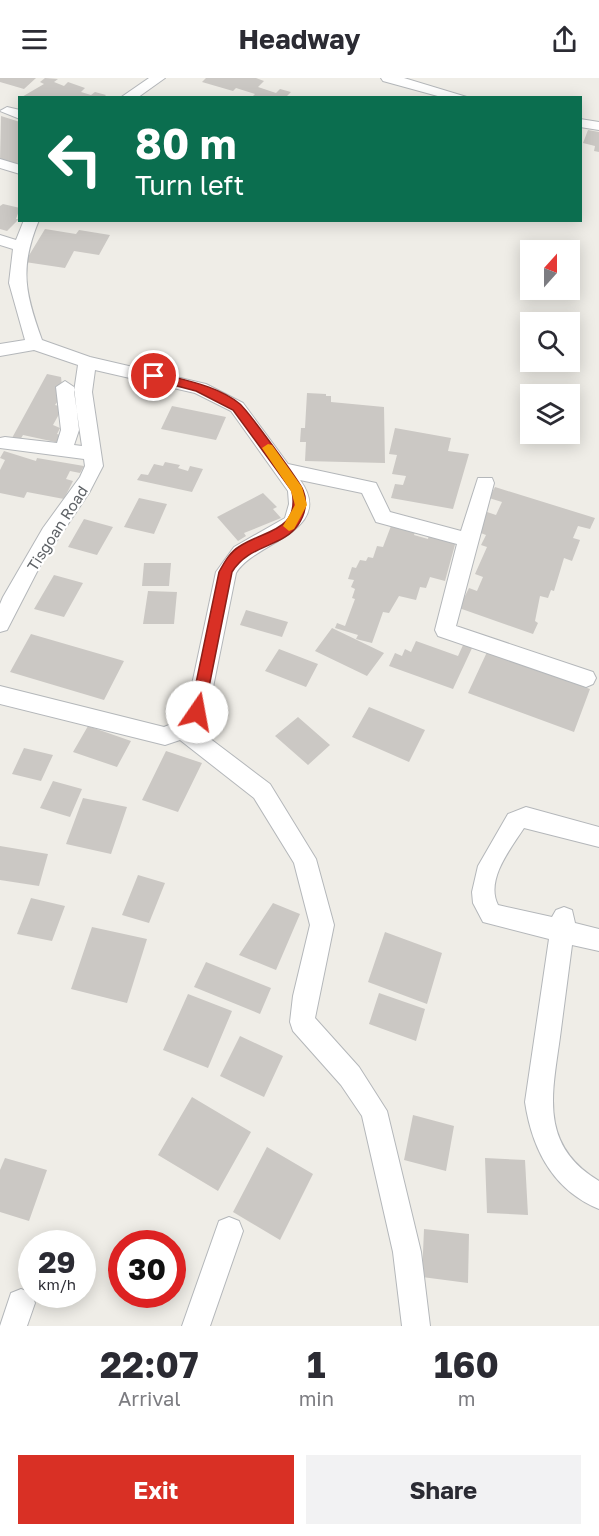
<!DOCTYPE html>
<html lang="en">
<head>
<meta charset="utf-8">
<style>
  :root { --surface:#fff; --page:#f2f2f3; --text:#2b2b33; --muted:#7c7c81; --accent:#d93025 }
  body { margin:0; font-family:"Golos Text",sans-serif; background:var(--page); color:var(--text); height:100vh; display:flex; flex-direction:column; font-size:22px; white-space:nowrap }
  * { box-sizing:border-box; margin:0 }
  p { font-size:20px; color:var(--muted) }
  .icon { flex:none; width:33px; height:33px; fill:none; stroke:currentColor; stroke-width:2; stroke-linecap:round; stroke-linejoin:round }
  .map { position:relative; height:1248px; overflow:hidden }
  .sheet { display:flex; flex-direction:column; background:var(--surface); flex:1 }
  .sheet>* { flex:none }
  .guide { position:absolute; left:18px; top:18px; width:564px; height:126px; border-radius:0px; box-shadow:0 3px 15px #0003; background:#0b6e4f; color:#fff; overflow:hidden }
  .needle { width:39px; rotate:21deg }
  .buttons { position:absolute; left:520px; top:162px; display:grid; gap:12px }
  .buttons a { display:grid; place-items:center; width:60px; height:60px; border-radius:0px; background:var(--surface); box-shadow:0 3px 15px #0003; font-size:30px }
  .speed { position:absolute; left:18px; top:1152px; display:flex; gap:12px; font-size:30px; font-weight:700; text-align:center }
  .speed>* { display:grid; place-content:center; width:78px; height:78px; border-radius:50%; background:var(--surface); box-shadow:0 3px 15px #0003; line-height:1 }
  .speed small { font-size:15px; font-weight:400 }
  .speed .limit { border:9px solid #d22; background:#fff; color:#111 }
  .pin { position:absolute; display:grid; place-items:center; width:51px; height:51px; color:#fff; margin:-26px; border:3px solid #fff; border-radius:50%; box-shadow:0 2px 6px #0007 }
  .me { position:absolute; width:66px; margin:-33px; rotate:12deg; stroke-linejoin:round; filter:drop-shadow(0 0 4px #0008) }
  .turn { display:flex; align-items:center; gap:21px; height:126px; padding:0 18px; font-size:27px }
  .turn .icon { width:78px; height:78px; stroke-width:2.5 }
  .turn b { display:block; font-size:42px; line-height:51px }
  .eta { display:flex; justify-content:space-evenly; align-items:center; height:102px; text-align:center }
  .eta b { font-size:36px; font-weight:700; line-height:42px }
  .action { display:flex; gap:12px; margin-top:auto; padding:12px 18px }
  .action a { flex:1; height:69px; border-radius:0px; background:var(--accent); color:#fff; font-size:24px; font-weight:700; line-height:69px; text-align:center }
  .action a+a { background:var(--page); color:var(--text) }
  header { display:flex; justify-content:space-between; align-items:center; height:78px; padding:0 18px; background:var(--surface); font-size:27px; font-weight:700 }
  .map>svg:first-child { display:block }
  .building { fill:#cbc8c4 }
  .lines { fill:none; stroke-linecap:round; stroke-linejoin:round }
  .street-casing { stroke:#b4b7ba; stroke-width:2 }
  .street { fill:#fff; fill-rule:evenodd }
  .route { fill:#d93025; stroke:#8d1f18; stroke-width:1.5 }
  .slow { fill:#f59e0b }
  .labels { text-anchor:middle; dominant-baseline:central; stroke-width:4.5; stroke-linejoin:round; paint-order:stroke }
  .street-label { font-size:15px; fill:#5e6266; stroke:#fff }
</style>
</head>
<body>
<header><svg class="icon" aria-label="menu" viewBox="0 0 24 24"><path d="M4 6h16M4 12h16M4 18h16"/></svg>Headway<svg class="icon" aria-label="share" viewBox="0 0 24 24"><path d="M12 15V3M7 8l5-5 5 5M5 13v7h14v-7"/></svg></header>
<div class="map">
<svg width="599" height="1248" viewBox="0 0 599 1248">
  <rect width="100%" height="100%" fill="#efede7"/>
  <path class="building" d="M 0,0 L 36,0 L 24,11 L 0,4 Z
    M 45,0 L 58,1 L 54,4 L 64,8 L 68,4 L 85,10 L 81,14 L 91,17 L 95,14 L 106,17 L 103,20 L 20,20 L 44,6 L 40,4 Z
    M 206,0 L 256,0 L 264,3 L 258,9 L 276,15 L 280,11 L 291,14 L 285,20 L 251,20 L 255,16 L 236,10 L 233,13 L 202,4 Z
    M 1,38 L 20,44 L 20,90 L 0,83 Z
    M 588,52 L 599,54 L 599,74 L 594,73 L 595,68 L 583,65 Z
    M 3,126 L 20,130 L 16,141 L 19,141 L 7,153 L 0,151 L 0,128 Z
    M 45,151 L 76,156 L 79,152 L 110,157 L 99,177 L 74,173 L 65,190 L 25,184 Z
    M 47,296 L 61,299 L 63,316 L 55,327 L 63,329 L 53,347 L 60,350 L 57,356 L 63,358 L 60,365 L 23,357 L 20,362 L 12,360 Z
    M 307,315 L 326,316 L 326,318 L 331,318 L 331,324 L 384,329 L 385,385 L 305,383 L 306,364 L 300,364 L 301,350 L 305,350 Z
    M 172,328 L 226,339 L 216,362 L 161,351 Z
    M 395,350 L 451,360 L 448,373 L 469,376 L 453,431 L 391,420 L 395,406 L 403,407 L 406,398 L 392,396 L 397,377 L 389,376 Z
    M 4,373 L 36,383 L 37,380 L 84,388 L 80,395 L 70,393 L 66,401 L 73,403 L 64,421 L 27,414 L 24,420 L 0,415 L 0,392 L 5,382 L 0,380 Z
    M 165,384 L 180,387 L 178,390 L 188,393 L 190,388 L 203,391 L 192,414 L 137,402 L 141,396 L 148,397 L 154,386 L 163,388 Z
    M 495,409 L 595,440 L 590,451 L 578,448 L 573,460 L 580,462 L 572,483 L 564,480 L 554,513 L 551,512 L 548,520 L 540,518 L 535,543 L 538,545 L 533,556 L 459,530 L 469,510 L 477,513 L 483,499 L 475,496 L 487,469 L 481,467 L 486,457 L 478,454 L 487,434 L 496,437 L 502,424 L 489,420 Z
    M 263,415 L 277,429 L 273,431 L 281,440 L 244,455 L 246,458 L 238,463 L 217,439 Z
    M 139,420 L 167,426 L 154,456 L 124,449 Z
    M 84,441 L 113,449 L 97,477 L 68,469 Z
    M 391,448 L 415,454 L 414,457 L 428,461 L 429,456 L 456,463 L 445,503 L 430,499 L 426,510 L 420,509 L 416,522 L 399,518 L 389,535 L 383,534 L 372,565 L 356,561 L 358,557 L 335,550 L 337,545 L 345,548 L 355,521 L 352,520 L 355,511 L 351,509 L 354,502 L 348,501 L 352,489 L 356,490 L 360,482 L 366,483 L 368,479 L 373,480 L 377,468 L 383,469 Z
    M 144,485 L 171,485 L 169,508 L 142,508 Z
    M 54,497 L 83,505 L 64,539 L 34,531 Z
    M 148,513 L 177,514 L 174,546 L 143,546 Z
    M 246,532 L 288,544 L 282,559 L 240,547 Z
    M 332,550 L 384,575 L 367,598 L 315,573 Z
    M 31,556 L 124,583 L 104,622 L 10,594 Z
    M 416,563 L 458,578 L 464,565 L 473,568 L 453,611 L 389,588 L 395,575 L 402,578 L 405,571 L 411,574 Z
    M 279,571 L 318,586 L 306,609 L 265,593 Z
    M 487,574 L 590,611 L 574,654 L 468,615 Z
    M 369,629 L 425,652 L 409,684 L 352,659 Z
    M 298,639 L 330,667 L 308,687 L 275,658 Z
    M 88,648 L 131,663 L 117,689 L 73,674 Z
    M 24,670 L 53,677 L 41,703 L 12,696 Z
    M 166,673 L 202,685 L 178,734 L 142,722 Z
    M 53,703 L 82,711 L 70,739 L 40,730 Z
    M 83,720 L 127,729 L 111,776 L 66,766 Z
    M 0,768 L 48,776 L 39,808 L 0,802 Z
    M 138,797 L 165,805 L 149,845 L 122,837 Z
    M 31,820 L 65,828 L 52,863 L 17,856 Z
    M 273,825 L 300,836 L 276,892 L 239,877 Z
    M 92,849 L 147,861 L 127,925 L 71,911 Z
    M 385,854 L 442,875 L 427,926 L 368,904 Z
    M 206,884 L 271,910 L 260,936 L 194,909 Z
    M 379,915 L 425,931 L 416,963 L 369,946 Z
    M 188,916 L 232,933 L 208,990 L 163,972 Z
    M 240,958 L 283,978 L 264,1019 L 220,998 Z
    M 192,1019 L 251,1054 L 218,1113 L 158,1077 Z
    M 413,1037 L 454,1048 L 446,1093 L 404,1082 Z
    M 267,1069 L 313,1096 L 280,1162 L 233,1134 Z
    M 5,1080 L 47,1092 L 29,1143 L 0,1134 L 0,1092 Z
    M 485,1080 L 525,1082 L 528,1137 L 487,1135 Z
    M 424,1151 L 469,1156 L 468,1205 L 422,1199 Z"/>
  <g class="lines">
    <g class="street-casing">
      <path id="street" d="M 149,0 L 165,0 L 137,20 L 120,20 Z
        M 381,0 L 404,0 L 470,20 L 445,20 L 383,3 Z
        M 7,29 L 20,32 L 20,41 L 0,33 Z
        M 580,41 L 599,44 L 599,52 L 580,49 Z
        M 0,81 L 20,87 L 20,96 L 0,90 Z
        M 24,142 L 39,142 C 19,190 25,215 42,262 L 90,279 L 206,306 L 243,325 L 288,386 L 376,405 L 390,434 L 461,453 L 478,400 L 492,400 L 494,405 L 456,548 L 593,594 L 596,600 L 593,606 L 586,609 L 438,558 L 435,552 L 457,466 L 376,444 L 362,415 L 300,402 C 337,453 254,464 236,495 L 208,634 L 196,650 L 270,706 L 316,781 L 334,847 L 315,940 L 359,989 L 387,1033 L 421,1174 L 430,1248 L 402,1248 L 393,1174 L 362,1038 L 341,1007 L 293,953 L 290,944 L 293,918 L 310,847 L 294,785 L 254,720 L 180,662 L 165,667 L 0,626 L 0,608 L 164,649 L 174,645 L 187,630 L 216,494 L 234,469 L 285,440 L 289,426 L 288,413 L 231,333 L 195,315 L 95,292 L 92,314 L 103,388 L 89,415 L 41,486 L 7,552 L 0,554 L 0,526 L 3,519 L 43,450 L 80,399 L 85,388 L 84,381 L 0,370 L 0,360 L 5,359 L 57,365 L 61,352 L 56,309 L 65,303 L 74,309 L 79,352 L 74,367 L 82,368 L 74,314 L 78,287 L 34,272 L 0,278 L 0,266 L 25,262 L 9,205 L 13,171 L 0,167 L 0,157 L 16,162 Z
        M 526,729 L 599,749 L 599,769 L 524,750 C 511,770 485,802 498,827 L 552,839 L 556,832 L 564,829 L 572,832 L 575,845 L 599,851 L 599,873 L 572,867 C 568,898 564,928 560,959 C 552,1017 539,1067 599,1103 L 599,1131 C 553,1112 532,1071 525,1024 L 549,861 L 483,844 L 473,825 L 472,814 L 478,788 L 508,736 Z
        M 229,1139 L 239,1143 L 243,1153 L 210,1248 L 182,1248 L 219,1143 Z
        M 21,1211 L 31,1215 L 35,1225 L 27,1248 L 0,1248 L 11,1215 Z"/>
    </g>
    <use href="#street" class="street"/>
  </g>
  <path class="route" d="M 154,294 C 183,302 217,307 240,326 C 248,333 300,404 303,412 C 308,424 305,437 298,447 C 282,470 249,466 232,494 L 204,634 L 197,640 L 190,634 L 219,494 C 225,483 230,474 240,468 C 265,452 300,453 292,413 L 233,332 L 196,313 L 150,301 L 150,296 Z"/>
  <path class="slow" d="M 268,366 L 272,367 L 302,409 L 307,427 L 294,451 L 289,453 L 283,448 L 295,427 L 291,413 L 262,370 Z"/>
  <g class="labels">
    <g class="street-label">
      <text transform="translate(57 450) rotate(-57)">Tisgoan Road</text>
    </g>
  </g>
</svg>
<div class="buttons">
<a><svg class="needle" viewBox="-14 -14 28 28"><path d="M0-13l5 13h-10z" fill="#e53935"/><path d="M0 13l5-13h-10z" fill="#7c7c81"/></svg></a>
<a><svg class="icon" aria-label="search" viewBox="0 0 24 24"><circle cx="10" cy="10" r="6"/><path d="M15 15l6 6"/></svg></a>
<a><svg class="icon" aria-label="layers" viewBox="0 0 24 24"><path d="M12 4l9 5-9 5-9-5zM3 14l9 5 9-5"/></svg></a>
</div>
<div class="speed"><div>29<small>km/h</small></div><div class="limit">30</div></div>
<div class="pin" style="left:154px;top:298px;background:#d93025"><svg class="icon" aria-label="arrive" viewBox="0 0 24 24"><path d="M6 21V4h12l-3 4 3 4H6"/></svg></div>
<svg class="me" style="left:197px;top:634px" viewBox="-20 -20 40 40"><circle r="19" fill="#fff"/><path d="M0-13L10 11 0 6-10 11z" fill="#d93025"/></svg>
<div class="guide">
<div class="turn"><svg class="icon" aria-label="left" viewBox="0 0 24 24"><path d="M17 20v-9H6M10 6l-5 5 5 5"/></svg><div><b>80 m</b>Turn left</div></div>
</div>
</div>
<section class="sheet">
<div class="eta">
<div><b>22:07</b><p>Arrival</p></div>
<div><b>1</b><p>min</p></div>
<div><b>160</b><p>m</p></div>
</div>
<div class="action"><a>Exit</a><a>Share</a></div>
</section>
</body>
</html>
